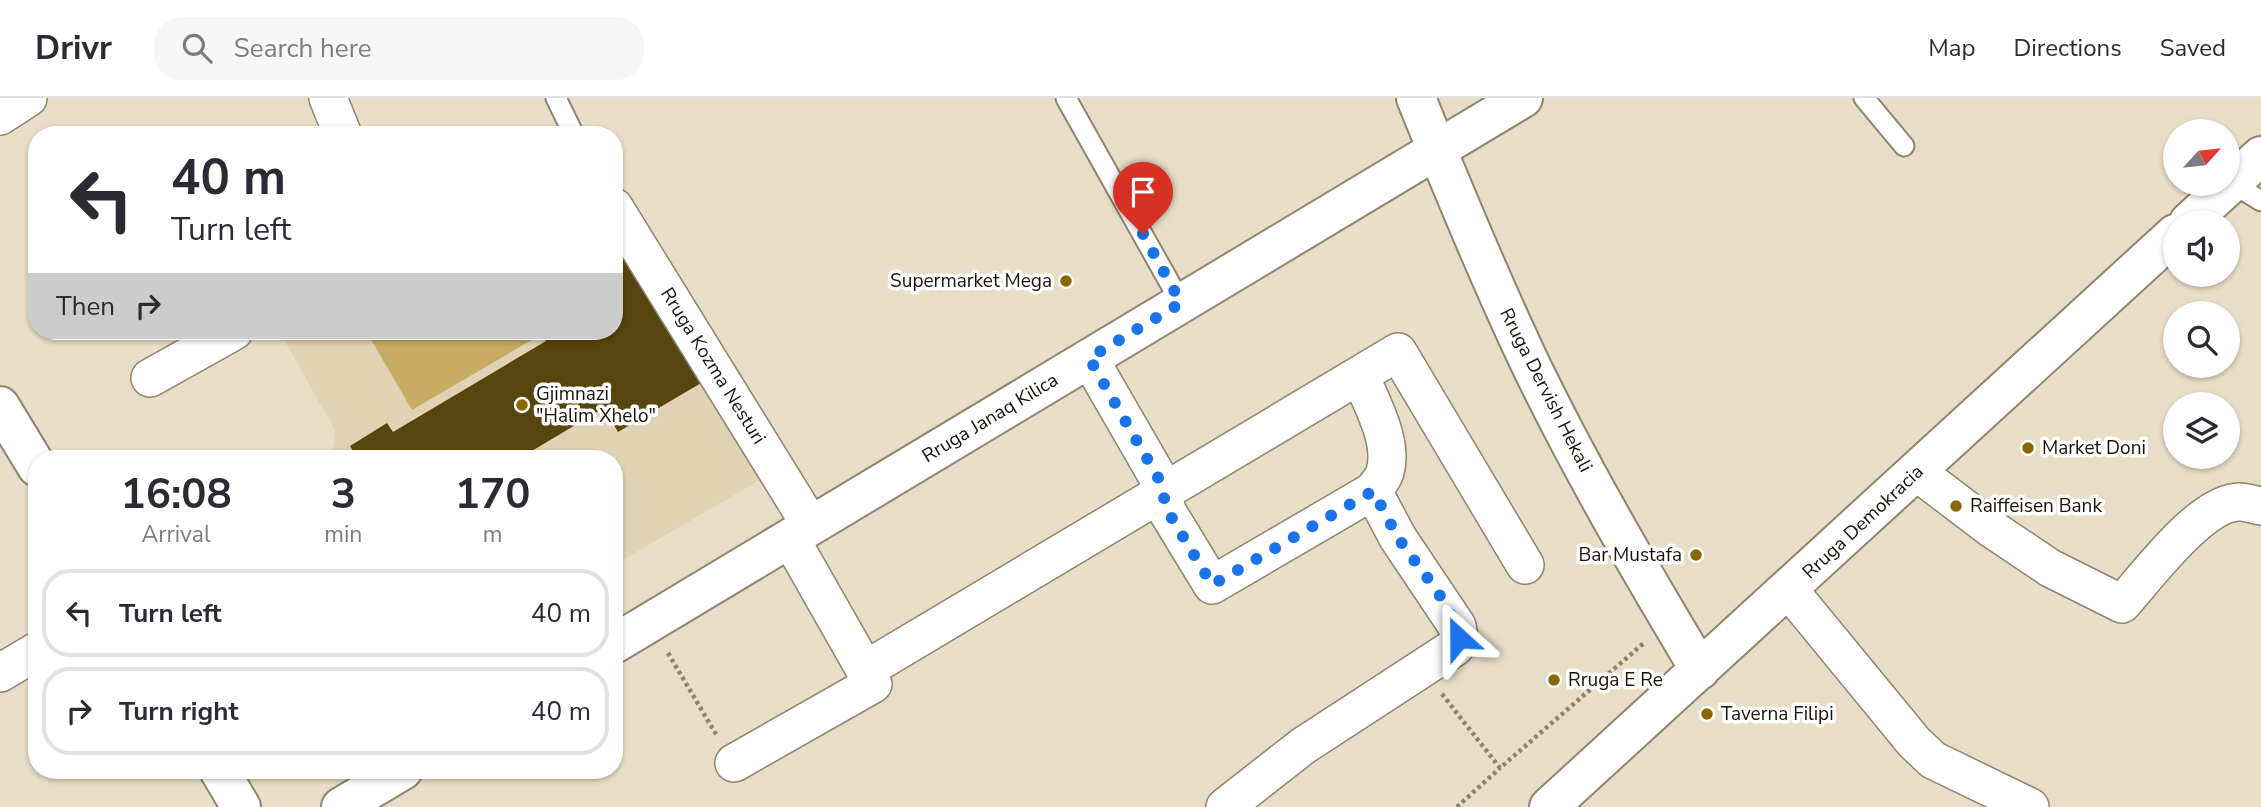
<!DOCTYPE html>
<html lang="en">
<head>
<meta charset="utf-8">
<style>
  :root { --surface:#fff; --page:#f7f7f7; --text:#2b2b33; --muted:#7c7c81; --line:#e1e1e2 }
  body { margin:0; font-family:"Nunito Sans",sans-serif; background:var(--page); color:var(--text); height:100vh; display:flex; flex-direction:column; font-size:26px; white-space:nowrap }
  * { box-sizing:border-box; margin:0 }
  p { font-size:23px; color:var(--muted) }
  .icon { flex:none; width:38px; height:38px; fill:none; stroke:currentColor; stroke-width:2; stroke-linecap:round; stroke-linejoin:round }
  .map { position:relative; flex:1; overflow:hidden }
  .sheet { position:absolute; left:28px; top:352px; width:595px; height:329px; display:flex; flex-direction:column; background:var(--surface); border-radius:28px; box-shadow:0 2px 5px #0004 }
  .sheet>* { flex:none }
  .top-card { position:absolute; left:28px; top:28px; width:595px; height:214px; border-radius:28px; box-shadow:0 2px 5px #0004; background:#fff; color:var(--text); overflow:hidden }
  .needle { width:46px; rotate:63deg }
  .fabs { position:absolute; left:2163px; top:21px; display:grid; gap:14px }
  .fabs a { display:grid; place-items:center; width:77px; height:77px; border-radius:50%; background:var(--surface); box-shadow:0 2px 5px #0004; font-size:35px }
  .pin { position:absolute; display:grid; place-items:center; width:60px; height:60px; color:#fff; margin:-72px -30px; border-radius:50% 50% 50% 0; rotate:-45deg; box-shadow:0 0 7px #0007 }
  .pin .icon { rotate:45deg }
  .me { position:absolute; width:77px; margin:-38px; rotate:336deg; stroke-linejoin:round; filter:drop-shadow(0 0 5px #0008) }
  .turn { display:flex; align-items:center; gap:24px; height:147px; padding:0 28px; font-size:32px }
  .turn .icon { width:91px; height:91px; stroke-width:2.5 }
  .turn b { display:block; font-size:49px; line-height:60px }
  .then { display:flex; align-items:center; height:66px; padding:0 28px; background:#0003; gap:14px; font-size:26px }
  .eta { display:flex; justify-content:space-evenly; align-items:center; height:119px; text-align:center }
  .eta b { font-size:42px; font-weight:700; line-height:49px }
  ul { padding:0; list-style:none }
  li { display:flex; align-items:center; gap:21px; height:88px; margin:0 14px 10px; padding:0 14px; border:4px solid var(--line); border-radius:28px }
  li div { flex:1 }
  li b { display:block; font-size:26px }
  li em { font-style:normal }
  header { display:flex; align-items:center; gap:42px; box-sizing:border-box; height:98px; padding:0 35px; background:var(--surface); border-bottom:2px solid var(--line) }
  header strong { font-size:33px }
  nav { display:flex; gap:38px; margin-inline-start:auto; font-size:24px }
  .search { width:490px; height:63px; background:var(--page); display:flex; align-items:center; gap:18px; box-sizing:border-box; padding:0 24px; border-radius:28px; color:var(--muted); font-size:26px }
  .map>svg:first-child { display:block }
  .built { fill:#dfd3b4 }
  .green { fill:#c8ac63 }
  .building { fill:#57450f }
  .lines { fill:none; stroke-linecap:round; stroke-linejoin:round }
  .lane-casing { stroke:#8d856f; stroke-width:23 }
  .street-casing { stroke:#8d856f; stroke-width:40 }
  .secondary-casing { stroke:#8d856f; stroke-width:42 }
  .path { stroke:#8a8373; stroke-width:4.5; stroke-dasharray:3.5 3.5; stroke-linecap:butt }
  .lane { stroke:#fff; stroke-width:19 }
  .street { stroke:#fff; stroke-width:37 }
  .secondary { stroke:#fff; stroke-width:38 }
  .route { stroke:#1a73e8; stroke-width:12; stroke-dasharray:0 21.6 }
  .poi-dot { fill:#866904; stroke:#fff; stroke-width:2.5 }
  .labels { text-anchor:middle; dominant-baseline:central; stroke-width:7; stroke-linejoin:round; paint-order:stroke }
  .poi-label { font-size:19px; fill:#18140c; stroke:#fff; text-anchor:start }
  .street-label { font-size:19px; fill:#18140c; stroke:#fff }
</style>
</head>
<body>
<header>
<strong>Drivr</strong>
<div class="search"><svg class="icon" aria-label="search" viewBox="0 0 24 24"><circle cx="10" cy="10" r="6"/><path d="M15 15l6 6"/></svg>Search here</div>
<nav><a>Map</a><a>Directions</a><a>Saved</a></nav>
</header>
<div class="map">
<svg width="2261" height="709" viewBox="0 0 2261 709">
  <rect width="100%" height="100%" fill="#e8dec7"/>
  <path class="built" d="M 614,126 L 767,378 L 614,467 L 614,360 L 332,360 L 335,332 L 279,233 L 614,233 Z"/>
  <path class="green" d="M 366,233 L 531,233 L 535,240 L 412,312 Z"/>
  <path class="building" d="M 614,132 L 708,281 L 618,334 L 604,310 L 520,360 L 357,360 L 350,348 L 387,325 L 393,334 L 546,243 L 540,234 L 542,233 L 614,233 Z"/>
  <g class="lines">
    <g class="lane-casing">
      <path id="lane" d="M 556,0 L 574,37
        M 1066,0 L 1181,205
        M 1864,0 L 1904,48
        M 2232,85 L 2261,103"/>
    </g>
    <g class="street-casing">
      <path id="street" d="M 328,0 L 343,37
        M 0,18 L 28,0
        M 614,109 L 811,428
        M 1089,260 L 1160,383 L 1167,413 L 1212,487 L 1373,393 C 1377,387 1383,381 1385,374 C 1394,343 1371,305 1360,277
        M 150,280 L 234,233
        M 1917,374 L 1992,431 L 2050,470 L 2122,506 C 2147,478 2202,403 2240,404 C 2246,404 2255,407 2261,408
        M 1789,492 L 1914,644 L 1933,662 L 2030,709
        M 865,572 L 1398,254 L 1525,467
        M 0,575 L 37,553
        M 734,665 L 873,586 L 790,440
        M 1225,709 L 1303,648 L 1455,549 L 1459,539 L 1457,528 L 1398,440 L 1373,393"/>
    </g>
    <g class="secondary-casing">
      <path id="secondary" d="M 1416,0 C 1451,87 1487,174 1527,259 C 1578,366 1639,470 1700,572
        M 2189,124 L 2261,58
        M 0,308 L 37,369
        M 614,546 L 1523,0
        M 219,672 L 241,709
        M 341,709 L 403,672
        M 1549,709 L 2175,136"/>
    </g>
    <path class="path" d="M 668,555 L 717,638
      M 1442,596 L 1500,670 L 1645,544
      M 1457,709 L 1500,670"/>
    <use href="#lane" class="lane"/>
    <use href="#street" class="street"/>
    <use href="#secondary" class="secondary"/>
  </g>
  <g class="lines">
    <path class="route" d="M 1143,136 L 1181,205 L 1089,260 L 1160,383 L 1167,412 L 1212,487 L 1373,393 C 1382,409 1390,426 1399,441 C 1419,472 1451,503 1459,540"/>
  </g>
  <g class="poi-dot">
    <circle cx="1066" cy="183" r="7"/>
    <circle cx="522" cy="307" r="7"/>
    <circle cx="2028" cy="350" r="7"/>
    <circle cx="1956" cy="408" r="7"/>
    <circle cx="1696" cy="457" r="7"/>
    <circle cx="1554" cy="582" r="7"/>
    <circle cx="1707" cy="616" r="7"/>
  </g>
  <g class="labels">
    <g class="poi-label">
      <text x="1052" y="183" text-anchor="end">Supermarket Mega</text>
      <text x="536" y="296">Gjimnazi<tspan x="536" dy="22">"Halim Xhelo"</tspan></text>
      <text x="2042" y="350">Market Doni</text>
      <text x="1970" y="408">Raiffeisen Bank</text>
      <text x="1682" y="457" text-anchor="end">Bar Mustafa</text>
      <text x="1568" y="582">Rruga E Re</text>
      <text x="1721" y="616">Taverna Filipi</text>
    </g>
    <g class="street-label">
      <text transform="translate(713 268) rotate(58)">Rruga Kozma Nesturi</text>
      <text transform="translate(1546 292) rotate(63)">Rruga Dervish Hekali</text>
      <text transform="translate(990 320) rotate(-31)">Rruga Janaq Kilica</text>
      <text transform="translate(1863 424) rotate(-43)">Rruga Demokracia</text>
    </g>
  </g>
</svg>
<div class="fabs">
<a><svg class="needle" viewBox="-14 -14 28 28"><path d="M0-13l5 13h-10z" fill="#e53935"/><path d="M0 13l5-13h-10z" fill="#7c7c81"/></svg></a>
<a><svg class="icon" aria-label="sound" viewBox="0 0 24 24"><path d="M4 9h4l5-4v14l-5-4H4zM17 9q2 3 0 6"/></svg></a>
<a><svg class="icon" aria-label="search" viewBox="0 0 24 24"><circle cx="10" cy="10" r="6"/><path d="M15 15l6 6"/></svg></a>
<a><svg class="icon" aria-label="layers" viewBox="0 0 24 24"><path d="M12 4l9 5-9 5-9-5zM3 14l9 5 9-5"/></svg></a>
</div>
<div class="pin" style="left:1143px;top:136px;background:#d93025"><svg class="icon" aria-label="arrive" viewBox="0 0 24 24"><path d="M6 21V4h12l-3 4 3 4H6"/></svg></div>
<svg class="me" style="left:1459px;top:540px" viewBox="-20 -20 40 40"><path d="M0-17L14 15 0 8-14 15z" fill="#1a73e8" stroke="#fff" stroke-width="4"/></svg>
<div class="top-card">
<div class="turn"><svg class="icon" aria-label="left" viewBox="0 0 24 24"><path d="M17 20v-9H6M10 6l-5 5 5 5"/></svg><div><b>40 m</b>Turn left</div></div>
<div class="then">Then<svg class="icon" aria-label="right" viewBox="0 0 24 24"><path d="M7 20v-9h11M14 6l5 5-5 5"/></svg></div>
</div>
<section class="sheet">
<div class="eta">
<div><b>16:08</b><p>Arrival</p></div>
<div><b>3</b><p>min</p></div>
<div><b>170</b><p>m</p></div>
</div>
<ul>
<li><svg class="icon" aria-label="left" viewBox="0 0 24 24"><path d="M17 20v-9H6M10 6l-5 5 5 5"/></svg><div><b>Turn left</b></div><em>40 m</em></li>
<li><svg class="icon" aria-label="right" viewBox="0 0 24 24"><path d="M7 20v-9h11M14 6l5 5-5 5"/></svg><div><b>Turn right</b></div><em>40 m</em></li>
</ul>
</section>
</div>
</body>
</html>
